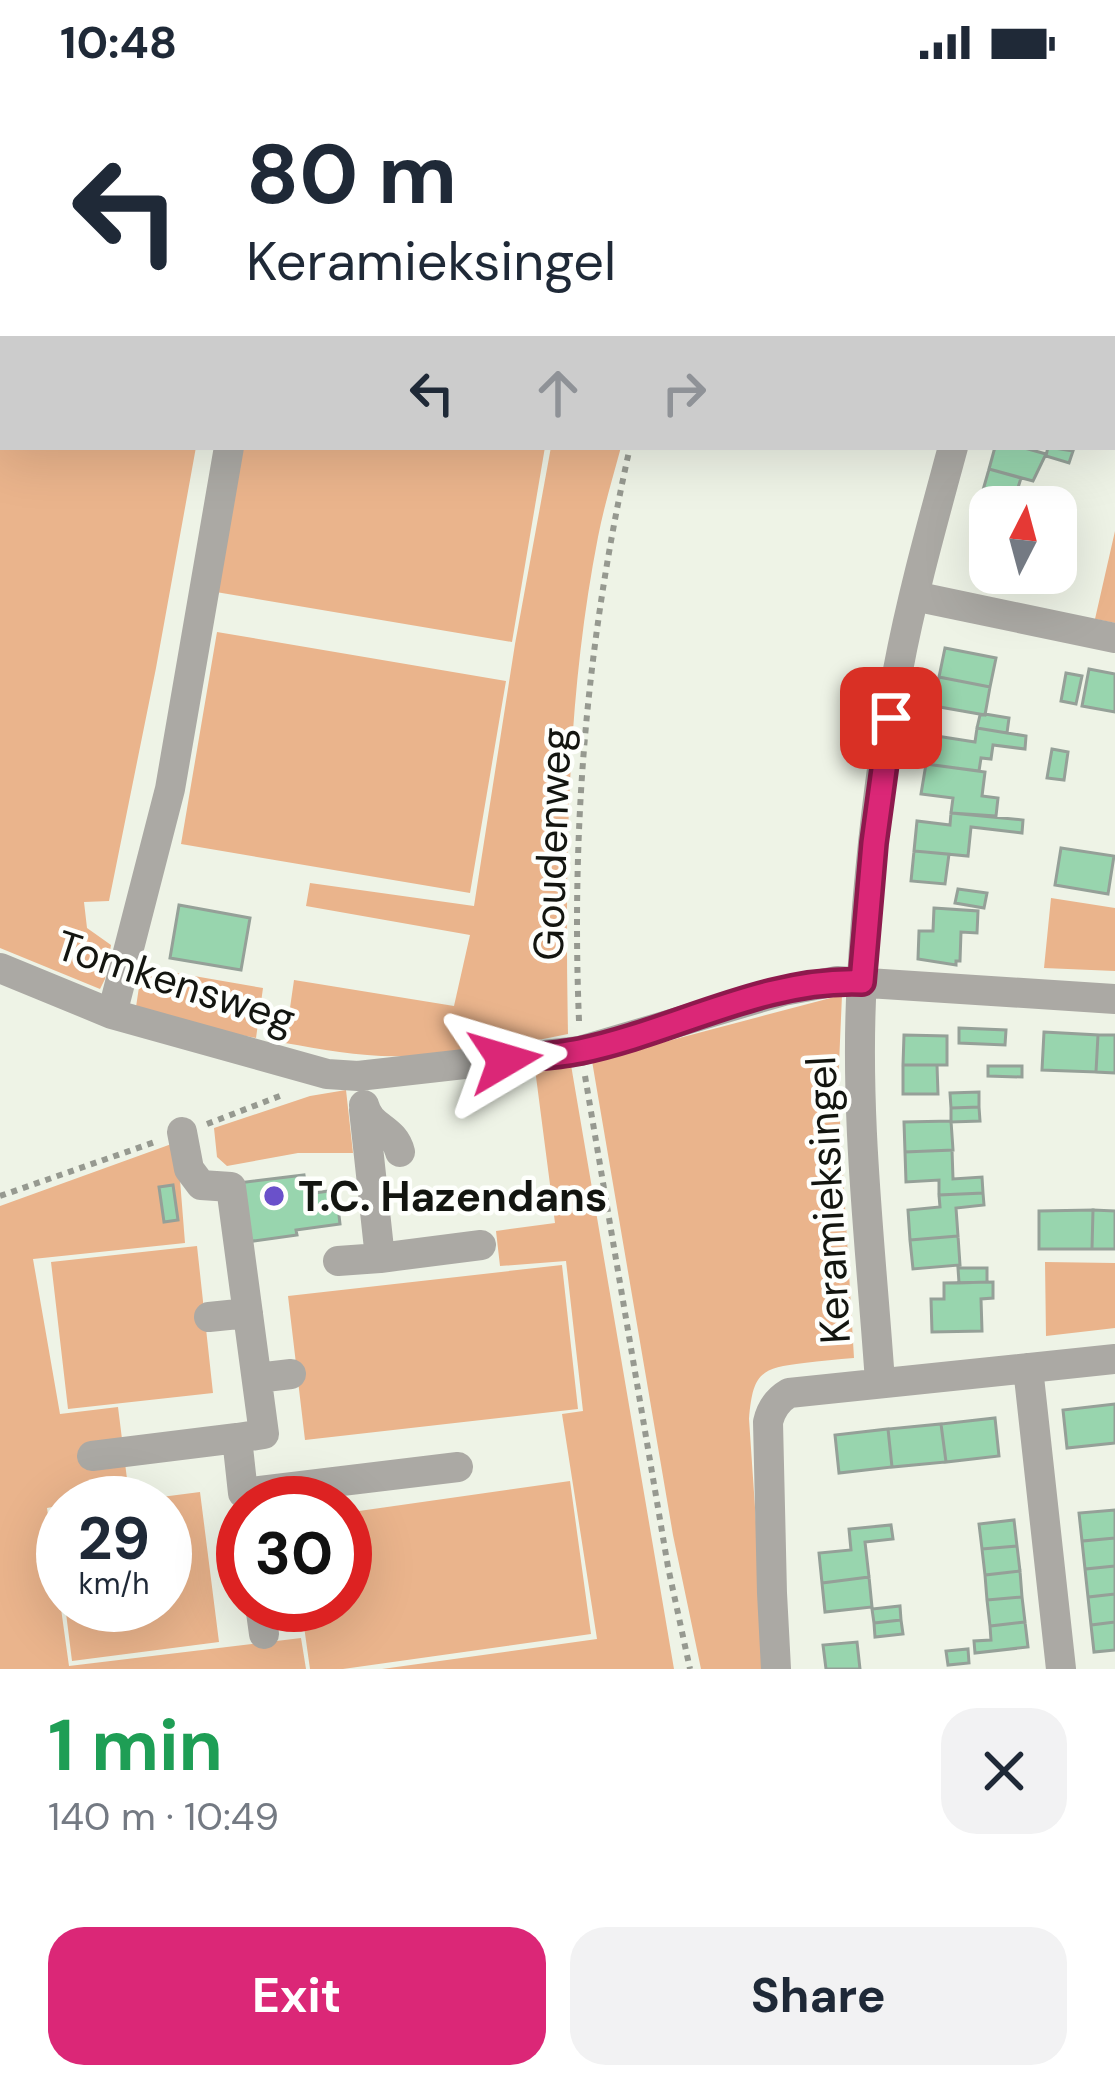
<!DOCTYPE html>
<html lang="en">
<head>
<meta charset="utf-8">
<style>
  :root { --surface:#fff; --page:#f2f2f3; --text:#1f2937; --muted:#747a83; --accent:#db2777 }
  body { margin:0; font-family:"DM Sans",sans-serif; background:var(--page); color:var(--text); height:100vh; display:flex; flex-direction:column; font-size:45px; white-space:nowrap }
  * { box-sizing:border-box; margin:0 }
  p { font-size:39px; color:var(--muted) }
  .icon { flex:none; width:66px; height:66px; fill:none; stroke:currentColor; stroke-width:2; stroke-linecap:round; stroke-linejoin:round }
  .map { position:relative; height:1585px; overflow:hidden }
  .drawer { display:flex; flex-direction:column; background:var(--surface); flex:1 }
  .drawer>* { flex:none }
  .guide { position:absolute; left:0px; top:0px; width:1116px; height:366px; box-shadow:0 12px 48px #0002; background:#fff; color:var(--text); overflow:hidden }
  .needle { width:78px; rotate:6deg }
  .tools { position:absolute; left:969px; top:402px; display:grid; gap:24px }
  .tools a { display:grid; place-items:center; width:108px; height:108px; border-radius:24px; background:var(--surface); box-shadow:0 12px 48px #0002; font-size:60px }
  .speed { position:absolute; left:36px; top:1392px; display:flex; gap:24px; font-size:60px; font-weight:700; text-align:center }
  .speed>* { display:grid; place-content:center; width:156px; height:156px; border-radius:50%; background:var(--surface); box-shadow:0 12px 48px #0002; line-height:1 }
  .speed small { font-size:30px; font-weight:400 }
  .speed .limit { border:18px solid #d22; background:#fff; color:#111 }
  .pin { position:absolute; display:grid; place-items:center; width:102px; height:102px; color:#fff; margin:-51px; border-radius:24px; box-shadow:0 6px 18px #0006 }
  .me { position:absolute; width:132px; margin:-66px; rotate:83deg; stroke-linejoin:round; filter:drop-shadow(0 0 9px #0008) }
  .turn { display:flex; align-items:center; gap:42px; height:252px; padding:0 48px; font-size:54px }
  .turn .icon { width:156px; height:156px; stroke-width:2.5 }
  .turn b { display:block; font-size:84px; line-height:102px }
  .lanes { display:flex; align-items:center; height:114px; padding:0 48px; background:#0003; justify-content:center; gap:60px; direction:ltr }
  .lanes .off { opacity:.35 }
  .round { display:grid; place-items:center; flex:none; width:126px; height:126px; border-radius:36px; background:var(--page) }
  .overview { display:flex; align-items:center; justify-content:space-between; height:204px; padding:0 48px }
  h1 { font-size:72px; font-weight:700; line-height:90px; color:#1e9e55 }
  .button { display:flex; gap:24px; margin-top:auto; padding:24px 48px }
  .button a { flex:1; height:138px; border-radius:36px; background:var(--accent); color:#fff; font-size:48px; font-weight:700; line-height:138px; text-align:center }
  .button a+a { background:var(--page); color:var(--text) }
  .status { display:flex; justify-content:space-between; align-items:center; height:84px; padding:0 60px; background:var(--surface); direction:ltr }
  .status svg { height:33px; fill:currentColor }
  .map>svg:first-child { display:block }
  .green { fill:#eab48c }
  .building { fill:#98d5ae; stroke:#95a098; stroke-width:3 }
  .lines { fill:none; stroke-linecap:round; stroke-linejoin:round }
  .path { stroke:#969990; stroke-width:6; stroke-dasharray:6 6; stroke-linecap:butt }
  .minor { stroke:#aba9a4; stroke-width:30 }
  .route-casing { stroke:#8e194d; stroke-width:30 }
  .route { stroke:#db2777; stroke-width:21 }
  .poi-dot { fill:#6a51ca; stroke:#fefffc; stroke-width:4.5 }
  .labels { text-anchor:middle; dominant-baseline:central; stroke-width:9; stroke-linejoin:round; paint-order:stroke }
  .street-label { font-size:42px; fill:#131510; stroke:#fefffc }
  .poi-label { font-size:42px; font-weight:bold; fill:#131510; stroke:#fefffc; text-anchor:start }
</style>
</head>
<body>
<div class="status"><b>10:48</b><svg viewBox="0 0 49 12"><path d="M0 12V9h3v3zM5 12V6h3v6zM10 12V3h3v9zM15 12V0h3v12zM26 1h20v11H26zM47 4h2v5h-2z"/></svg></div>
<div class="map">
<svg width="1115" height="1585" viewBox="0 0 1115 1585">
  <rect width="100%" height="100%" fill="#eef3e6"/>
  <path class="green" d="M 104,0 L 753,0 L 752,3 L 99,3 Z
    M 3,72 L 3,363 L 196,363 L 156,584 L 109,817 L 84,818 L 87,844 L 111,861 L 105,895 L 100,905 L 0,864 L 0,75 Z
    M 241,363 L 545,363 L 512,558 L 216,508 Z
    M 551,363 L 621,363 C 613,393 604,422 598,453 C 566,617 565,783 568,950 C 516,961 462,970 408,972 C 367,974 325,966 285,959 L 294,896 L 454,922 L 470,851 L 306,822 L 310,799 L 474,822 L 515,560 Z
    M 1115,447 L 1115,539 L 1095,535 Z
    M 217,548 L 506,597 L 470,809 L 181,760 Z
    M 1051,814 L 1115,824 L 1115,887 L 1044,884 Z
    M 142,883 L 263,904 L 256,954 L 220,947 L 136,923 Z
    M 842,911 L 838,1003 L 854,1274 C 837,1275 821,1277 804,1279 C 760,1284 753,1289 749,1335 L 766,1585 L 701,1585 L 673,1451 L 592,977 Z
    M 571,981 L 674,1585 L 382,1585 L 597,1555 L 562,1330 L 583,1327 L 566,1177 L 500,1182 L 496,1147 L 555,1139 L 535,985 Z
    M 346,1006 L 353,1069 L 298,1069 L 227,1082 L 217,1073 L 214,1044 L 310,1012 Z
    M 177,1058 L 185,1159 L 33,1175 L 60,1330 L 118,1323 L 129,1411 L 63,1419 L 63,1421 L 47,1424 L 69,1582 L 301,1554 L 306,1585 L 0,1585 L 0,1122 Z
    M 197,1162 L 213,1309 L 68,1325 L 51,1178 Z
    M 1045,1178 L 1115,1179 L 1115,1244 L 1046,1252 Z
    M 562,1181 L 578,1325 L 305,1356 L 288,1212 Z
    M 570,1397 L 591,1550 L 343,1585 L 310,1585 L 301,1521 L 345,1521 L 345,1429 Z
    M 200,1408 L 219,1558 L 72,1577 L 65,1521 L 165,1521 L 165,1419 L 115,1419 Z"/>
  <path class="building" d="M 995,363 L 1021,363 L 1046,370 L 1033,397 L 989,385 Z
    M 1048,363 L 1073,367 L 1069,379 L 1046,372 Z
    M 989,385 L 1021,394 L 1012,423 L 981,413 Z
    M 983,452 L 990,454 L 990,489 L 1035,489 L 1031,504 L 974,492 Z
    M 945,564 L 996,574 L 990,603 L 939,593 Z
    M 1089,585 L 1115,590 L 1115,628 L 1082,622 Z
    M 1066,589 L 1082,592 L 1076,620 L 1061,617 Z
    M 939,593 L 990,603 L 985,631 L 934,622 Z
    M 985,630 L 1009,634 L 1007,649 L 977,644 L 980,631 Z
    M 977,644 L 1026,652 L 1025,665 L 993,661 L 991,675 L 981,674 L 979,687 L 926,680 L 930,651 L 975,658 Z
    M 1052,665 L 1068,668 L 1064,696 L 1047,694 Z
    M 926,680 L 985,688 L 982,712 L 998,714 L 996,732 L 951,729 L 953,714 L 921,710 Z
    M 951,729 L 1023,736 L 1022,749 L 971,743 L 968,772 L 914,767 L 917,737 L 950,741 Z
    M 1061,764 L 1114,772 L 1108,810 L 1055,801 Z
    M 914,767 L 949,770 L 945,800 L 911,797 Z
    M 958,805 L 987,809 L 984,824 L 955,819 Z
    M 179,821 L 250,834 L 241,886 L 170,874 Z
    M 934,824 L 978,827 L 977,849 L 961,848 L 960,877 L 956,877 L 956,881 L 918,875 L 919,847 L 933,847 Z
    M 959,944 L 1006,946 L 1005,961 L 959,959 Z
    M 1044,948 L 1098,951 L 1096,988 L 1042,986 Z
    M 904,951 L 947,952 L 947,981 L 903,981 Z
    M 1098,951 L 1115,951 L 1115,989 L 1096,988 Z
    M 903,981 L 937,981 L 938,1010 L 903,1010 Z
    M 988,982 L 1022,982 L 1022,993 L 988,992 Z
    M 979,1008 L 979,1023 L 951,1024 L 950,1009 Z
    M 979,1023 L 980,1037 L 951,1038 L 951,1024 Z
    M 951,1037 L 953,1066 L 905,1068 L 904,1038 Z
    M 952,1066 L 953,1095 L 982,1093 L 983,1109 L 939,1111 L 939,1096 L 906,1098 L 905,1068 Z
    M 304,1091 L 307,1110 L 336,1106 L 340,1140 L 296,1146 L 297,1151 L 246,1158 L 238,1099 Z
    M 173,1101 L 178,1136 L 164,1138 L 159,1103 Z
    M 983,1109 L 984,1121 L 956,1124 L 958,1152 L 910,1156 L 908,1126 L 940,1123 L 939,1111 Z
    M 1093,1126 L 1092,1165 L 1039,1165 L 1039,1127 Z
    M 1093,1126 L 1115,1127 L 1115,1165 L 1092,1165 Z
    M 958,1152 L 960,1181 L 913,1185 L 910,1156 Z
    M 958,1184 L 987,1184 L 987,1198 L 959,1199 Z
    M 993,1198 L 993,1214 L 981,1215 L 982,1247 L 932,1248 L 931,1215 L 944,1215 L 944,1199 Z
    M 1115,1320 L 1115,1359 L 1067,1364 L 1063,1326 Z
    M 995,1334 L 999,1372 L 946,1378 L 941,1340 Z
    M 941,1340 L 946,1378 L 892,1383 L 888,1345 Z
    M 888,1345 L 892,1383 L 839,1389 L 835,1351 Z
    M 1115,1426 L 1115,1454 L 1082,1457 L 1079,1429 Z
    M 1014,1436 L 1017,1462 L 982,1465 L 979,1440 Z
    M 891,1441 L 893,1455 L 865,1458 L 869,1493 L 822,1499 L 819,1469 L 851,1466 L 849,1445 Z
    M 1115,1454 L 1115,1482 L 1085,1485 L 1082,1457 Z
    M 1017,1462 L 1020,1487 L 985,1491 L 982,1465 Z
    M 1115,1482 L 1115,1510 L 1088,1513 L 1085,1485 Z
    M 1020,1487 L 1022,1513 L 987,1516 L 985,1491 Z
    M 869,1493 L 872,1523 L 825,1528 L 822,1499 Z
    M 1115,1510 L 1115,1538 L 1091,1541 L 1088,1513 Z
    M 1022,1513 L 1025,1538 L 990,1542 L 987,1516 Z
    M 900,1522 L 901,1536 L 874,1539 L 872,1525 Z
    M 901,1536 L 903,1550 L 875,1553 L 874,1539 Z
    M 1025,1538 L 1028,1563 L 975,1569 L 974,1557 L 991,1556 L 990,1542 Z
    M 1115,1538 L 1115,1566 L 1094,1568 L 1091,1541 Z
    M 857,1558 L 860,1585 L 826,1585 L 823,1561 Z
    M 968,1565 L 969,1579 L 948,1581 L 946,1567 Z"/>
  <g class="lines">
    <path class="path" d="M 74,3 L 78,0
      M 768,3 L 769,0
      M 0,56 L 3,53
      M 579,937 C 571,741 587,555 630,363
      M 585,992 L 668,1483 L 690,1585
      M 207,1040 L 285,1010
      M 0,1112 L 155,1058"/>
    <path class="minor" d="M 1091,3 L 1093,0
      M 1113,163 L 1115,164
      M 914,512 L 1115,554
      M 0,884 L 112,930 L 327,990 L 358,992 L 580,967 L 783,907 L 837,897 L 1115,915
      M 112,930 L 170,705 L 229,363
      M 364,1021 C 370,1045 394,1043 400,1068
      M 364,1026 L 380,1174 L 481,1161
      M 182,1048 L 189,1085 L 201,1101 L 231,1103 L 264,1350 L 237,1354
      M 338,1177 L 380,1174
      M 209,1233 L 248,1229
      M 1028,1284 L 1061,1585
      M 257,1294 L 291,1290
      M 880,1298 C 871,1165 854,1029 862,895 C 868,792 879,687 898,586 C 912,511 933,437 953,363
      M 92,1372 L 237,1354 L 243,1409 L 458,1383
      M 260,1521 L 264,1550
      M 776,1585 L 772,1509 L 768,1338 C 771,1325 777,1316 789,1309 L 1115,1275"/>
  </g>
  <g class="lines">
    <g class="route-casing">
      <path id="route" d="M 505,976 C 530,973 555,972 580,967 C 673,948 764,894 862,898 L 874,759 L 891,634"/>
    </g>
    <use href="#route" class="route"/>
  </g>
  <circle class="poi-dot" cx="274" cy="1112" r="12"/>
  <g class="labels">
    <g class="street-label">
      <text transform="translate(552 760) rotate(-88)">Goudenweg</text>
      <text transform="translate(176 898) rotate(18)">Tomkensweg</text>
      <text transform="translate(828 1116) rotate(-93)">Keramieksingel</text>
    </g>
    <g class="poi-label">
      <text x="298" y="1112">T.C. Hazendans</text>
    </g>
  </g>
</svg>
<div class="tools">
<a><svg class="needle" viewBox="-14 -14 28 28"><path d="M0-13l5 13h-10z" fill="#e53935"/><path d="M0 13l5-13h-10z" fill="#747a83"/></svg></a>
</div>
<div class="speed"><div>29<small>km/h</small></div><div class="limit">30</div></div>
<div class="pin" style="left:891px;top:634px;background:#d93025"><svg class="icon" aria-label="arrive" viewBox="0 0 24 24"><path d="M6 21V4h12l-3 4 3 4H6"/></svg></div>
<svg class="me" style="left:505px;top:976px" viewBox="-20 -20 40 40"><path d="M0-17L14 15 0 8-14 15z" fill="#db2777" stroke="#fff" stroke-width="4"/></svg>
<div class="guide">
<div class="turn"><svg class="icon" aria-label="left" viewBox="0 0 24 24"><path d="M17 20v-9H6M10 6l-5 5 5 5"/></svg><div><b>80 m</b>Keramieksingel</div></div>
<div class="lanes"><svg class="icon" aria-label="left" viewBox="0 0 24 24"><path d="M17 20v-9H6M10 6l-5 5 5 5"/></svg><svg class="icon off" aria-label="ahead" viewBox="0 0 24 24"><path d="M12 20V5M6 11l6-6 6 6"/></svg><svg class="icon off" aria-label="right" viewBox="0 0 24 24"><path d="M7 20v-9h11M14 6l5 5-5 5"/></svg></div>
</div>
</div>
<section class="drawer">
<div class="overview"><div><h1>1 min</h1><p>140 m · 10:49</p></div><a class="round"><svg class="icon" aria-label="close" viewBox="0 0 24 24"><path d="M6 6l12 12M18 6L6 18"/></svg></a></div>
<div class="button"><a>Exit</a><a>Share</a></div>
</section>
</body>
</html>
